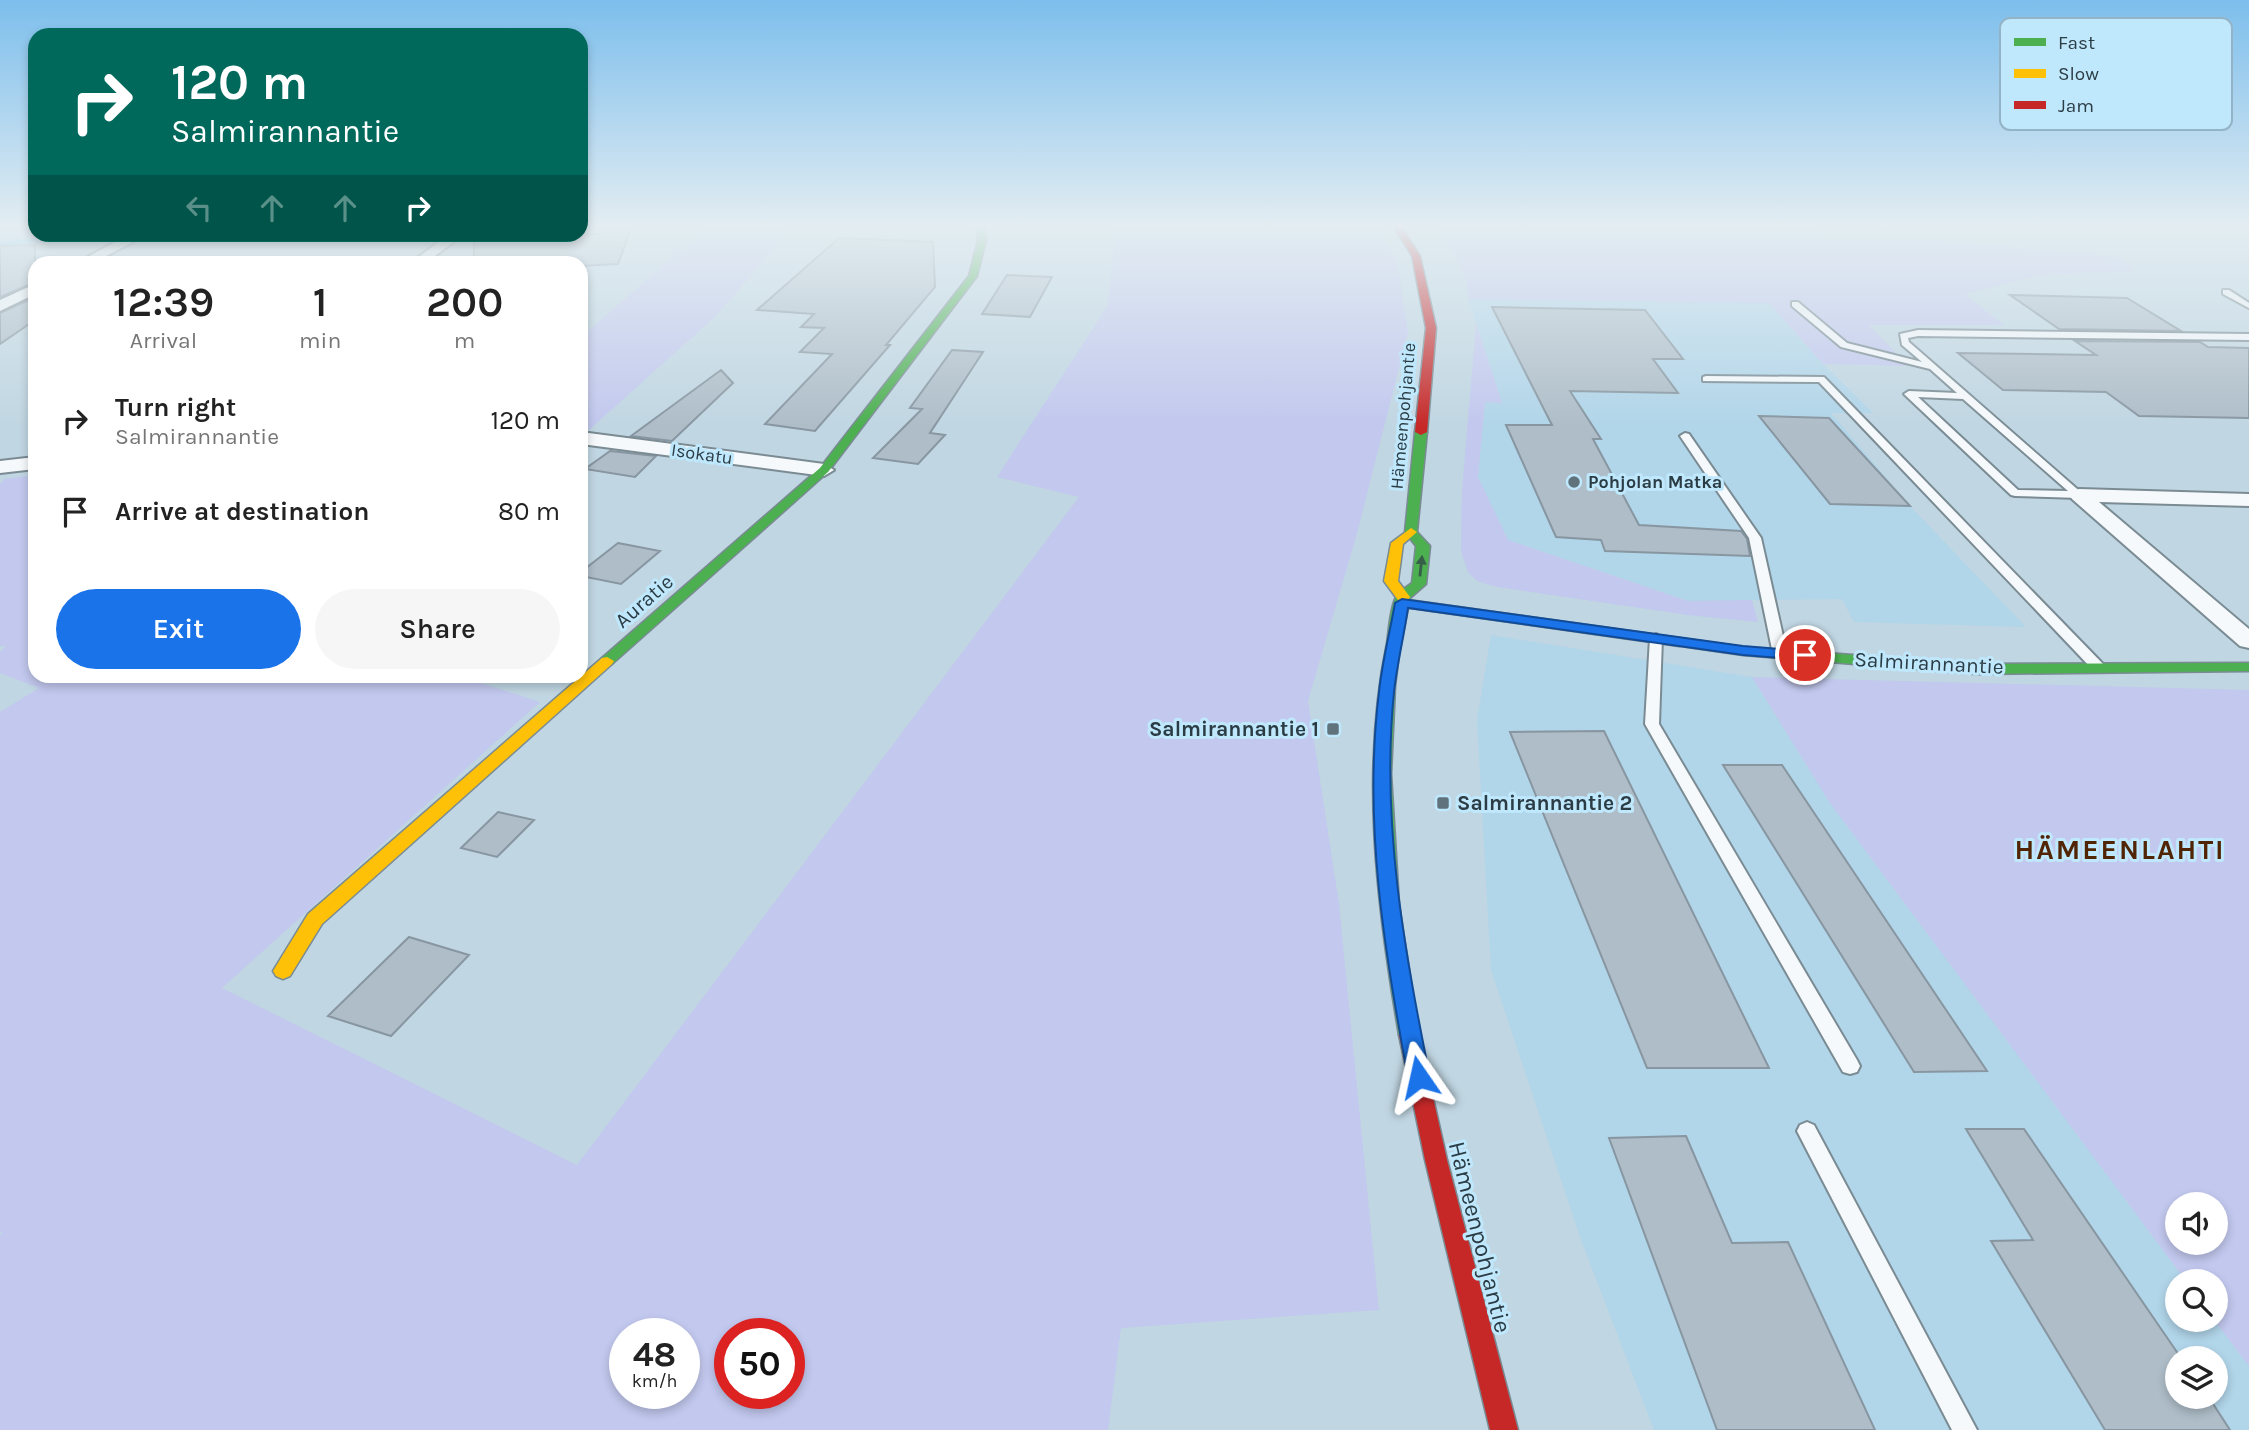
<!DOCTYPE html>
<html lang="en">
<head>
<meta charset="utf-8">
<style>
  :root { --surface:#fff; --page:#f6f6f6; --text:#222; --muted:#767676; --accent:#1a73e8 }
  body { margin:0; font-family:Karla,sans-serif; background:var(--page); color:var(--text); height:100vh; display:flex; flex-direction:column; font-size:26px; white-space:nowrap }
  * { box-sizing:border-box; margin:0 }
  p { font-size:23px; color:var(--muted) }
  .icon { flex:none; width:38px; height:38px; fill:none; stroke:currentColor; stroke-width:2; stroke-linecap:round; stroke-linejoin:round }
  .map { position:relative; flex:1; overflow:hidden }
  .details { position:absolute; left:28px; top:256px; width:560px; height:427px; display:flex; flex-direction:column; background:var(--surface); border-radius:21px; box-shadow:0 4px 10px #0003 }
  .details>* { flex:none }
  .banner { position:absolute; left:28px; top:28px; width:560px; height:214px; border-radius:21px; box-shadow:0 4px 10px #0003; background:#00695c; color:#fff; overflow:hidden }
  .controls { position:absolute; left:2165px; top:1192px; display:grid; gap:14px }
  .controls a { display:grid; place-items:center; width:63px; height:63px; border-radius:50%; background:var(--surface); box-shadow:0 4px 10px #0003; font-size:35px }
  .speed { position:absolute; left:609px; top:1318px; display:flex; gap:14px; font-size:35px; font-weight:700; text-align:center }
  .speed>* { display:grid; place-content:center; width:91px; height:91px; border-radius:50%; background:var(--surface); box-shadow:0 4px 10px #0003; line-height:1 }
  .speed small { font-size:18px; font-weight:400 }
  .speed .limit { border:10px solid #d22; background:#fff; color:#111 }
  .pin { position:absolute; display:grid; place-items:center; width:60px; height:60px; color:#fff; margin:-30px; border:4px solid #fff; border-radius:50%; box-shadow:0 2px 7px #0007 }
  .me { position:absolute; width:77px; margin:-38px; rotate:349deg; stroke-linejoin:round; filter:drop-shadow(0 0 5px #0008) }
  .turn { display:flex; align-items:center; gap:24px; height:147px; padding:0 28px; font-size:32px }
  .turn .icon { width:91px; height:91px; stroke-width:2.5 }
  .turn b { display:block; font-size:49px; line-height:60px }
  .lanes { display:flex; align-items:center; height:66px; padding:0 28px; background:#0003; justify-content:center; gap:35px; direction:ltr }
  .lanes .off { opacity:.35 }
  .eta { display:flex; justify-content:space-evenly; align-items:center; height:119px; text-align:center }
  .eta b { font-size:42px; font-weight:600; line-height:49px }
  .action { display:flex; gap:14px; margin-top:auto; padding:14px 28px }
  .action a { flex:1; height:80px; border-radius:42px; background:var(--accent); color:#fff; font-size:28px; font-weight:600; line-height:80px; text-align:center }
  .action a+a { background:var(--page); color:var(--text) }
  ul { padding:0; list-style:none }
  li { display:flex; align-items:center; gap:21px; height:91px; padding:0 28px }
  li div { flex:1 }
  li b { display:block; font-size:26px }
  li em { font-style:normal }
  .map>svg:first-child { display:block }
  .built { fill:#b1d5e9; fill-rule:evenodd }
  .green { fill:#c2c8ee; fill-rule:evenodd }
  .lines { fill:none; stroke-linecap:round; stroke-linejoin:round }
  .stream { stroke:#7bccf1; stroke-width:6 }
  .building { fill:#aebdc8; stroke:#8796a0; stroke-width:2 }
  .lane-casing { stroke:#7a8b93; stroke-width:4 }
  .street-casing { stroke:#7a8b93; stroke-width:4 }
  .fast-casing { stroke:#7a8b93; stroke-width:3 }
  .slow-casing { stroke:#7a8b93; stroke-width:3 }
  .jam-casing { stroke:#7a8b93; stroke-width:3 }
  .lane { fill:#f6f9fb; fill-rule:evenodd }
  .street { fill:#f6f9fb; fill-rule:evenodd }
  .fast { fill:#4caf50; fill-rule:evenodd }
  .slow { fill:#ffc107; fill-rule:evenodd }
  .jam { fill:#c62828; fill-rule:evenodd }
  .oneway { fill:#365e48 }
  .route { fill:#1a73e8; stroke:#114b97; stroke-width:2 }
  .poi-dot { fill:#60727b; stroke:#bfe8fd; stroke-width:2.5 }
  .labels { text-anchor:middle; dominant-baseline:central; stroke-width:6; stroke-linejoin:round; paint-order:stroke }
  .far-street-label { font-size:18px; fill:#2c3c44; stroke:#bfe8fd }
  .far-poi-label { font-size:18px; font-weight:bold; fill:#2c3c44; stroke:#bfe8fd; text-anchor:start }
  .street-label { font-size:21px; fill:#2c3c44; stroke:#bfe8fd }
  .poi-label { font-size:21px; font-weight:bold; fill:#2c3c44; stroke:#bfe8fd; text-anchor:end }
  .near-street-label { font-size:24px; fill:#2c3c44; stroke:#bfe8fd }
  .district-label { font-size:28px; font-weight:bold; letter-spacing:2px; fill:#512403; stroke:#bfe8fd }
  .key { fill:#bfe8fd; stroke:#93b4c6; stroke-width:2 }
  .key-label { font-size:19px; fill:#2c3c44 }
</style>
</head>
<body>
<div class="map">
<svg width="2249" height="1430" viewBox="0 0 2249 1430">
  <rect width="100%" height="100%" fill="#c0d6e2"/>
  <path class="built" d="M 1468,299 L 1769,303 L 1823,364 L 1873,413 L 1831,413 L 1910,506 L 2026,627 L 1854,622 L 1842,599 L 1688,601 L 1508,540 L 1478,477 L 1485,402 L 1502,403 Z
    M 1491,635 L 1752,677 L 1830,803 L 2186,1281 L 2177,1281 L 2177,1320 L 2214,1320 L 2249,1366 L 2249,1430 L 1654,1430 L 1581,1240 L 1491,970 L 1477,720 ZM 2177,1358 L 2216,1358 L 2216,1396 L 2177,1396 Z"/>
  <path class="green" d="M 0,226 L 35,226 L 35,234 L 114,235 L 0,247 Z
    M 704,226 L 794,226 L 716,316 L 581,437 L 581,337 L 703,231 Z
    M 1116,226 L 1376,226 L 1397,259 L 1408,333 L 1356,537 L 1308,701 L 1339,904 L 1379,1310 L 1121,1328 L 1108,1430 L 0,1430 L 0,1235 L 2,1233 L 0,1231 L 0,712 L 39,688 L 0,673 L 0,652 L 6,646 L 0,646 L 0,484 L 5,479 L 35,475 L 35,676 L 459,676 L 540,702 L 222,988 L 577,1165 L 1079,497 L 997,477 L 1108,305 ZM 625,1334 L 684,1334 L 684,1393 L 625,1393 ZM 730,1334 L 789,1334 L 789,1393 L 730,1393 Z
    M 1436,226 L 1808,226 L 1828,240 L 1923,239 L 2102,255 L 2123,259 L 2133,271 L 2042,275 L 1965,294 L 2004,325 L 1869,325 L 1908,366 L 1823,364 L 1769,303 L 1468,299 C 1469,271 1451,248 1436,226 Z
    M 1476,323 L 1502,403 L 1485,402 L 1478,477 L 1508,540 L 1688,601 L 1752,600 L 1758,622 L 1688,615 L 1497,587 L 1477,581 L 1468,572 L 1461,551 L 1462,490 Z
    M 1752,677 L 2249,690 L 2249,1366 L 2214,1320 L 2216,1281 L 2186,1281 L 1830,803 ZM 2177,1204 L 2216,1204 L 2216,1242 L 2177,1242 Z"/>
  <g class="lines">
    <path class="stream" d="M 0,245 L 77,234"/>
  </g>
  <path class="building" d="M 604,226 L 632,226 L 618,264 L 581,266 L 581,262 L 474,262 L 474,240 L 533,234 L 601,234 Z
    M 839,238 L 933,242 L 935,287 L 886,345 L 890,345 L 815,431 L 765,424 L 832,354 L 800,352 L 824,328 L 801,327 L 814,314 L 757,310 Z
    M 35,245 L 35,282 L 0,297 L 0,246 Z
    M 1007,275 L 1052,277 L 1030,317 L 982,314 Z
    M 2010,295 L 2127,298 L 2181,331 L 2059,329 Z
    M 35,297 L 35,320 L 0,344 L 0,313 Z
    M 1492,307 L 1645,310 L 1683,359 L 1653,359 L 1678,393 L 1570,391 L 1601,439 L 1593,439 L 1639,525 L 1741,531 L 1747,539 L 1750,556 L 1605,551 L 1601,540 L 1556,537 L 1506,425 L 1552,425 Z
    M 2075,341 L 2200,342 L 2208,347 L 2249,348 L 2249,418 L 2139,416 L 2106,392 L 2003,390 L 1958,353 L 2096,355 Z
    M 952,350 L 983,352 L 930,433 L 945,435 L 918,464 L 873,458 L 922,409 L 910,408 Z
    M 721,370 L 733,383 L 672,441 L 631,436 Z
    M 1759,416 L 1829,418 L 1910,506 L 1830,504 Z
    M 610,451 L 656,456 L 635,477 L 585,469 Z
    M 618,543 L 660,551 L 621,584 L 581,576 L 581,572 Z
    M 1604,731 L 1769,1068 L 1647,1068 L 1510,732 Z
    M 1723,765 L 1782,765 L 1987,1071 L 1914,1072 Z
    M 498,812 L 534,820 L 497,857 L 461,848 Z
    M 409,937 L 469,955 L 391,1036 L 328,1016 Z
    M 1966,1129 L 2024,1129 L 2181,1358 L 2177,1358 L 2177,1396 L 2208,1396 L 2230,1430 L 2105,1430 L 1991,1241 L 2033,1240 Z
    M 1686,1136 L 1732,1243 L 1788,1242 L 1875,1430 L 1717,1430 L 1609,1138 Z"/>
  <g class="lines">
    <g class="lane-casing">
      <path id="lane" d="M 1878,226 L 1885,226 L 1886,228 L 1883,230 Z
        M 2223,290 L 2229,290 L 2249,303 L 2249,308 L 2223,294 Z
        M 1792,302 L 1798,302 L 1847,343 L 1922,362 L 1902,345 L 1900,334 L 1918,330 L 2249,334 L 2249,340 L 1918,336 L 1908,338 L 1909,342 L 2084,495 L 2079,498 L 2015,496 L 2011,495 L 1904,394 L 1909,391 L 1957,393 L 1930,369 L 1841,347 L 1792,306 ZM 1918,397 L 1963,399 L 2068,491 L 2018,490 Z
        M 1706,376 L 1824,377 L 2104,665 L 2106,668 L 2104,671 L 2094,671 L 1819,382 L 1703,381 L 1703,377 Z
        M 1685,433 L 1689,434 L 1761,538 L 1787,654 L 1785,657 L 1780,658 L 1773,654 L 1749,538 L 1680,436 Z
        M 1656,634 L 1662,638 L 1659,724 L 1857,1060 L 1860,1066 L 1857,1072 L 1850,1074 L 1843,1072 L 1645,724 L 1650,638 Z
        M 1807,1122 L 1814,1125 L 1977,1430 L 1952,1430 L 1797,1131 L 1800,1125 Z"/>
    </g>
    <g class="street-casing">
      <path id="street" d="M 130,234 L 148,234 L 95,262 L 78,262 Z
        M 449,234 L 464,234 L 427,262 L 412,262 Z
        M 35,284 L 35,294 L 0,311 L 0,300 Z
        M 581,432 L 824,464 L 834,470 L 824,476 L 581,444 Z
        M 35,457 L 35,469 L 0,473 L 0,461 Z
        M 2079,489 L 2249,494 L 2249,506 L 2099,502 L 2249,629 L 2249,648 L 2240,646 L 2072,499 L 2069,495 L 2072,491 Z"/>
    </g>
    <g class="fast-casing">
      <path id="fast" d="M 976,226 L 984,226 L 986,240 L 977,276 L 828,472 L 612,664 L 602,664 L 600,661 L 602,658 L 820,468 L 969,276 L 978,240 Z
        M 1421,429 L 1427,432 L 1417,532 L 1430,546 L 1426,584 L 1410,598 L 1399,653 L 1395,686 L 1391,774 L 1399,905 L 1419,1035 L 1416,1041 L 1409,1044 L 1402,1041 L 1399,1035 C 1377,907 1360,772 1387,643 C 1389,630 1390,609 1396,597 C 1399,591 1408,586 1412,583 L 1416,546 L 1405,532 L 1415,432 Z
        M 1679,638 L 1743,647 L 1976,664 L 2249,663 L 2249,671 L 1976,674 L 1743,655 L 1674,645 L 1672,642 L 1674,639 Z"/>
    </g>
    <g class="slow-casing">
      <path id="slow" d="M 1411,528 L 1417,532 L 1403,544 L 1398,581 L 1410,597 L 1408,600 L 1679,638 L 1686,642 L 1679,646 L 1397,606 L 1395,603 L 1398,600 L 1384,581 L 1391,543 Z
        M 607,657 L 614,661 L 612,664 L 322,924 L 290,976 L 283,979 L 276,976 L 273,971 L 308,914 L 602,658 Z"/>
    </g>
    <g class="jam-casing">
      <path id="jam" d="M 1393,226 L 1401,226 L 1420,256 L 1436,328 L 1427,432 L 1421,435 L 1415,432 L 1426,328 L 1412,256 Z
        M 1409,1026 L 1416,1029 L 1419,1035 L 1447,1160 L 1518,1430 L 1490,1430 L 1425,1160 L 1399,1035 L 1402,1029 Z"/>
    </g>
    <use href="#lane" class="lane"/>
    <use href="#street" class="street"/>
    <use href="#fast" class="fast"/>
    <use href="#slow" class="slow"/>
    <use href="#jam" class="jam"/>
  </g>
  <defs><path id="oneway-solid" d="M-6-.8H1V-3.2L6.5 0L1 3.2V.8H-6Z" transform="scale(1.75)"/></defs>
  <use class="oneway" href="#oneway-solid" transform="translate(1421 566) rotate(-84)"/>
  <linearGradient id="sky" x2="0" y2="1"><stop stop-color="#7cbeec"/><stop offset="0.53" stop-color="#e3edf2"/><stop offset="1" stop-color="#e3edf2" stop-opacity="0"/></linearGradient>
  <rect width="2249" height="426" fill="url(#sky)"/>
  <path class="route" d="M 1402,599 L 1743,646 L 1805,651 L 1812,655 L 1805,660 L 1743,655 L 1408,608 C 1404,636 1397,664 1394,692 C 1381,821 1404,951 1430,1077 L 1427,1083 L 1419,1086 L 1411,1083 L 1408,1077 C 1384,951 1363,820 1379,692 C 1382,662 1390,632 1395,603 Z"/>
  <g class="poi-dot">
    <circle cx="1574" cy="482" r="7"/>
    <rect x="1326" y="722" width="14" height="14" rx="3.5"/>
    <rect x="1436" y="796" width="14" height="14" rx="3.5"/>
  </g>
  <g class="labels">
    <g class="far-street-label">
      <text transform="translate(1403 416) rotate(-85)">Hämeenpohjantie</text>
      <text transform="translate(702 454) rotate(8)">Isokatu</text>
    </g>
    <g class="far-poi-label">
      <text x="1588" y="482">Pohjolan Matka</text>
    </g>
    <g class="street-label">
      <text transform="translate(644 601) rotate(-41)">Auratie</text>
      <text transform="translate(1929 663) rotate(3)">Salmirannantie</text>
    </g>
    <g class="poi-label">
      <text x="1319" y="729">Salmirannantie 1</text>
      <text x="1457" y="803" text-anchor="start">Salmirannantie 2</text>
    </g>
    <g class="near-street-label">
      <text transform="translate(1480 1237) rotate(76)">Hämeenpohjantie</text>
    </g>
    <g class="district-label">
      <text x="2120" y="849">HÄMEENLAHTI</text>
    </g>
  </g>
  <rect x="2000" y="18" width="232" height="112" rx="10" class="key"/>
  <rect x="2014" y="38" width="32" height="8" fill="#4caf50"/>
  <rect x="2014" y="69" width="32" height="9" fill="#ffc107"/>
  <rect x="2014" y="101" width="32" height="8" fill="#c62828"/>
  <g class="key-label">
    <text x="2058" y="49">Fast</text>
    <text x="2058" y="80">Slow</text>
    <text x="2058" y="112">Jam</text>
  </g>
</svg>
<div class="controls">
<a><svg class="icon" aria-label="sound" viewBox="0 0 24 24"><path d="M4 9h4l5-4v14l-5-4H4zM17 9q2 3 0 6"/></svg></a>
<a><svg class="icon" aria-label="search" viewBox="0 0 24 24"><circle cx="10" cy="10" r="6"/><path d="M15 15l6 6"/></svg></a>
<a><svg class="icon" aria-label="layers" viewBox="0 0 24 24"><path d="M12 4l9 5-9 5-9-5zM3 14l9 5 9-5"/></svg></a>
</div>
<div class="speed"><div>48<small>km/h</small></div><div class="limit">50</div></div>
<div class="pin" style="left:1805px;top:655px;background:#d93025"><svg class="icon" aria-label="arrive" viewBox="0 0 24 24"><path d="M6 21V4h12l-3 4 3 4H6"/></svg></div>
<svg class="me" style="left:1419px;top:1077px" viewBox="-20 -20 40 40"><path d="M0-17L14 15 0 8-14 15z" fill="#1a73e8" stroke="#fff" stroke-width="4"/></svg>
<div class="banner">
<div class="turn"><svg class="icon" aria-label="right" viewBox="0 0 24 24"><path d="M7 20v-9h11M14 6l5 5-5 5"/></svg><div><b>120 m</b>Salmirannantie</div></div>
<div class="lanes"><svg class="icon off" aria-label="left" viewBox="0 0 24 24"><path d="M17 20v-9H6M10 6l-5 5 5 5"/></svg><svg class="icon off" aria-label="ahead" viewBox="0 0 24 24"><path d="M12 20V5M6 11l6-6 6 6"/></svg><svg class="icon off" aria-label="ahead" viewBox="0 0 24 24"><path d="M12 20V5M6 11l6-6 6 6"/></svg><svg class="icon" aria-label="right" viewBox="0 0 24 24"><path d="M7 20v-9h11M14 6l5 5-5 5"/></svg></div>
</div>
<section class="details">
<div class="eta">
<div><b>12:39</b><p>Arrival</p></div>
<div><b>1</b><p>min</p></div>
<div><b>200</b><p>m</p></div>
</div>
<ul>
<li><svg class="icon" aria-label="right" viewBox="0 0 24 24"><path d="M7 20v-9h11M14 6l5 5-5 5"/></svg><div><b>Turn right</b><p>Salmirannantie</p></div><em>120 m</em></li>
<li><svg class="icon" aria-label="arrive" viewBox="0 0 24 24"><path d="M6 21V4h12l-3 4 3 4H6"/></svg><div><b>Arrive at destination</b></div><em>80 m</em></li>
</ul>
<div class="action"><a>Exit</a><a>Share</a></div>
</section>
</div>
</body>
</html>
